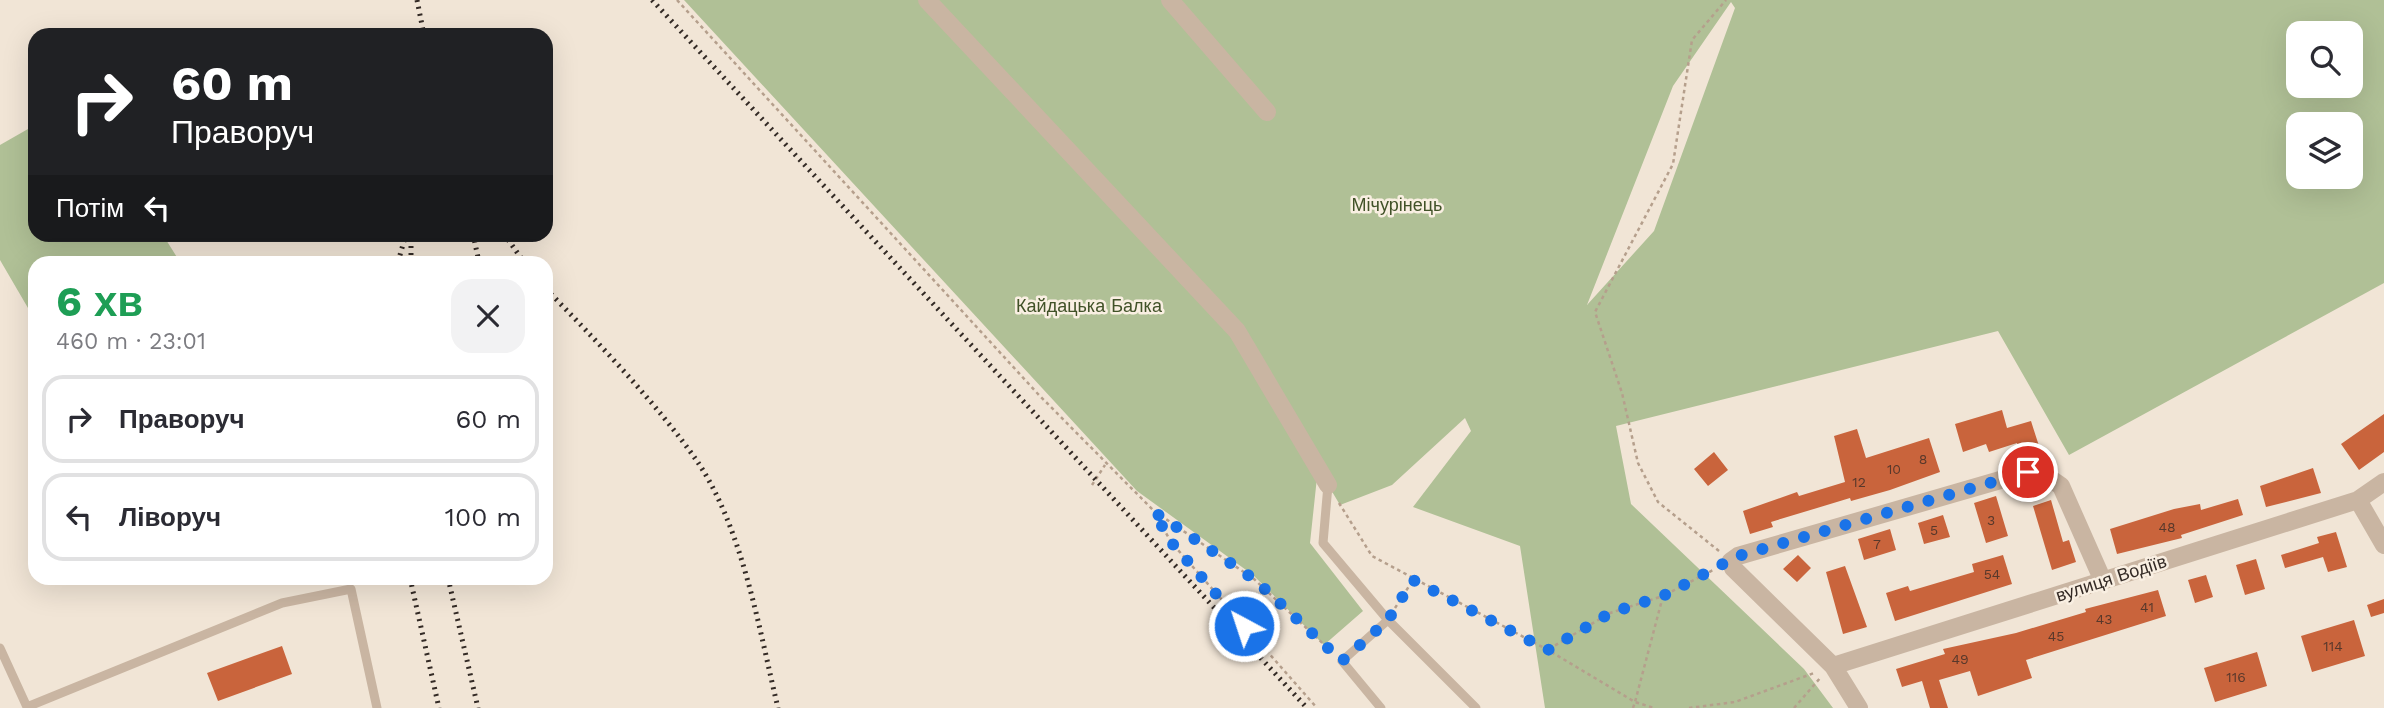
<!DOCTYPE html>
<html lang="uk">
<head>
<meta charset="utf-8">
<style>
  :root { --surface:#fff; --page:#f2f2f3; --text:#2b2b33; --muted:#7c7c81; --line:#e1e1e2 }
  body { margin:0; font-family:"Work Sans",sans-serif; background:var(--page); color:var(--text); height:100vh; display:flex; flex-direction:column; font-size:26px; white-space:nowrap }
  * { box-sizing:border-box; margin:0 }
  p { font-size:23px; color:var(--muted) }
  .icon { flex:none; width:38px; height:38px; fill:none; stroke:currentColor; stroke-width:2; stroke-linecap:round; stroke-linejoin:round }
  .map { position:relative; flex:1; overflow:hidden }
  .panel { position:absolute; left:28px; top:256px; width:525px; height:329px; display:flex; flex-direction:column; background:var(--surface); border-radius:21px; box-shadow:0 7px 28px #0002 }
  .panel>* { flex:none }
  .guide { position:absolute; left:28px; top:28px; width:525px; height:214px; border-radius:21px; box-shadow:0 7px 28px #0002; background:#202124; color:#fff; overflow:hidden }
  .tools { position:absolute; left:2286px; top:21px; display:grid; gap:14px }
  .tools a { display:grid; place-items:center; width:77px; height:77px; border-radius:14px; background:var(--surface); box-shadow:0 7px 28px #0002; font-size:35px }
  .pin { position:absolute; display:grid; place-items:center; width:60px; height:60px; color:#fff; margin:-30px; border:4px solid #fff; border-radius:50%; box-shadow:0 2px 7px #0007 }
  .me { position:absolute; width:77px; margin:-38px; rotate:320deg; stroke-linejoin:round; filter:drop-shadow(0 0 5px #0008) }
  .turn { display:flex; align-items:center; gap:24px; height:147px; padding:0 28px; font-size:32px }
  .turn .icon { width:91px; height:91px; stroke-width:2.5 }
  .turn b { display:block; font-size:49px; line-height:60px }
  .then { display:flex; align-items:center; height:66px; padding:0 28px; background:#0003; gap:14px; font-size:26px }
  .round { display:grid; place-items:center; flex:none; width:74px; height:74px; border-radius:21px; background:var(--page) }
  .head { display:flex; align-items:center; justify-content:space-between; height:119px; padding:0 28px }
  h1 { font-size:42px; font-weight:700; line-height:52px; color:#1e9e55 }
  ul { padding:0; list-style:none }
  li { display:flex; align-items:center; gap:21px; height:88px; margin:0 14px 10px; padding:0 14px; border:4px solid var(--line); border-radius:21px }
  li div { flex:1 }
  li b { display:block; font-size:26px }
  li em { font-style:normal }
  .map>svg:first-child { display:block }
  .green { fill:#b0c096; fill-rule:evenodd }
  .building { fill:#c9643c }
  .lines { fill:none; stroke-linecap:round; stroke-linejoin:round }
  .path { stroke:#b59f8c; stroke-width:2.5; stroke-dasharray:3.5 3.5; stroke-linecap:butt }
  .lane { stroke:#c9b5a2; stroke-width:9 }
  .street { stroke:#c9b5a2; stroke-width:18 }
  .rail { stroke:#332a25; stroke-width:5; stroke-dasharray:2 5; stroke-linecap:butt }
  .route { stroke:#1a73e8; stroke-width:12; stroke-dasharray:0 21.6 }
  .labels { text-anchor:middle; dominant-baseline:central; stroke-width:5; stroke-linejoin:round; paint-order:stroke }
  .number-label { font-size:14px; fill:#58382b }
  .park-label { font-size:18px; fill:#415228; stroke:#f9efe2 }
  .street-label { font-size:18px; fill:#332a25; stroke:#f9efe2 }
</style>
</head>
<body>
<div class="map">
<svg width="2384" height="708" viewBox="0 0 2384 708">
  <rect width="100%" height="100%" fill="#f1e5d6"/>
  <path class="green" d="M 684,0 L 923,0 L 1239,335 L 933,0 L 2384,0 L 2384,283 L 2069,455 L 1998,331 L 1616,426 L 1631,504 L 1804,669 L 1833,708 L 1545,708 L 1520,546 L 1413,507 L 1471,431 L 1465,418 L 1392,485 L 1340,505 L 1318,468 L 1310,543 L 1363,611 L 1324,645 L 1253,575 L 1137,491 ZM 1731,2 L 1735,8 L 1654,231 L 1587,305 L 1673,86 ZM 2298,33 L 2350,33 L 2350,86 L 2298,86 ZM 2298,124 L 2350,124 L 2350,177 L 2298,177 Z
    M 35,125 L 35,234 L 163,235 L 180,262 L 35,262 L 35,320 L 0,260 L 0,145 Z"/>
  <path class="building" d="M 2002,410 L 2007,428 L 2031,421 L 2039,446 L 2020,452 L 2017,443 L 1989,452 L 1986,444 L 1963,452 L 1955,424 Z
    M 2384,414 L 2384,452 L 2359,470 L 2341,444 Z
    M 1857,429 L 1866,458 L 1929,438 L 1940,472 L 1890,490 L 1851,501 L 1850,498 L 1771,522 L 1773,527 L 1750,534 L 1743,511 L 1797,492 L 1799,496 L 1845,482 L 1834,436 Z
    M 1714,452 L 1728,470 L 1708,486 L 1694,469 Z
    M 2313,468 L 2321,493 L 2266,507 L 2260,486 Z
    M 1996,496 L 2008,536 L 1986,543 L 1974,503 Z
    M 2238,499 L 2243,515 L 2181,535 L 2182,538 L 2117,554 L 2110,529 L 2174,509 L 2200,504 L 2201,510 Z
    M 2051,500 L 2063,542 L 2069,540 L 2076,562 L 2052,570 L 2033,506 Z
    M 1943,515 L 1950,537 L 1924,544 L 1918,523 Z
    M 1890,529 L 1896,550 L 1864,560 L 1858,539 Z
    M 2336,532 L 2347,567 L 2328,572 L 2323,557 L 2285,568 L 2281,555 L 2319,543 L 2317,537 Z
    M 1798,555 L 1811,568 L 1797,582 L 1783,569 Z
    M 2003,555 L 2012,584 L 1895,621 L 1886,593 L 1908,586 L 1910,591 L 1974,572 L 1972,564 Z
    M 2256,559 L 2265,589 L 2245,595 L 2236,565 Z
    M 1845,566 L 1867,627 L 1843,634 L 1826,572 Z
    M 2206,575 L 2213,597 L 2195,603 L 2188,580 Z
    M 2158,590 L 2166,616 L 2026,660 L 2032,678 L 1978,696 L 1970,671 L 1939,680 L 1948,708 L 1930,708 L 1922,681 L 1902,687 L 1896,669 L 1945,654 L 1943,649 L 2016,633 L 2086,612 L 2085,609 Z
    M 2384,599 L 2384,613 L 2371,617 L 2367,605 Z
    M 2354,620 L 2365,656 L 2312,672 L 2301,636 Z
    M 282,646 L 292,674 L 218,701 L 207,673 Z
    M 2257,652 L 2267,686 L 2215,702 L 2204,668 Z"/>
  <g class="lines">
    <path class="path" d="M 677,0 L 1038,394 L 1154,511 L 1254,579 L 1332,652
      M 1092,485 L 1105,465
      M 1339,503 L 1372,556 L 1548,650 L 1635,702 L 1663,596 L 1715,569
      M 1156,515 L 1171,542 L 1317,708
      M 1719,551 L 1658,502 L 1638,463 L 1622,393 L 1595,312 L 1673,164 L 1692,40 L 1726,0
      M 1395,608 L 1413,580
      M 1549,649 L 1610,613 L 1663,596
      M 1633,708 L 1635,702 L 1654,708
      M 1689,708 L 1735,702 L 1814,673
      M 1794,708 L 1821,677"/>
    <path class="lane" d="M 1328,485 L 1323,543 L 1388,620 L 1476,708
      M 0,648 L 27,707 L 282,603 L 351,589 L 377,708
      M 1381,708 L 1342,661 L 1388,620"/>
    <path class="street" d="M 927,0 L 1237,331 L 1328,485
      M 1170,0 L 1267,112
      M 2358,500 L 2384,545
      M 1833,666 L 2358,500 L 2384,482
      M 1859,708 L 1833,666 L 1733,568 L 1731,561 L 1738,556 L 2028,472 L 2045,475 L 2061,486 L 2103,581"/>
    <path class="rail" d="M 417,0 L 424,35
      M 652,0 L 1307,708
      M 473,234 L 479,262
      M 504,234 L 524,262
      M 398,262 L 406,234
      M 411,262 L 411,234
      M 546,289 C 595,339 657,404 697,461 C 743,529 759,629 778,708
      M 410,578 L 439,708
      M 448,578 L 478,708"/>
  </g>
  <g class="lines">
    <path class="route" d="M 1244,626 L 1171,542 L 1154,512 L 1254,579 L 1342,661 L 1388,620 L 1413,580 L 1548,650 L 1610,613 L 1663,596 L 1738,556 L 2028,472"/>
  </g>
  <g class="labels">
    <g class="number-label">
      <text x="1923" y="459">8</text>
      <text x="1894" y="469">10</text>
      <text x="1859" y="482">12</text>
      <text x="1991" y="520">3</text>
      <text x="2167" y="527">48</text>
      <text x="1934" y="530">5</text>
      <text x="1877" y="544">7</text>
      <text x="1992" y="574">54</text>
      <text x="2147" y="607">41</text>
      <text x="2104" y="619">43</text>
      <text x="2056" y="636">45</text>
      <text x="2333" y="646">114</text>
      <text x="1960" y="659">49</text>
      <text x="2236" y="677">116</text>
    </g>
    <g class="park-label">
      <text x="1397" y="204">Мічурінець</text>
      <text x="1089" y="305">Кайдацька Балка</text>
    </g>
    <g class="street-label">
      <text transform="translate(2111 578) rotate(-18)">вулиця Водіїв</text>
    </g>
  </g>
</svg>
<div class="tools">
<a><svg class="icon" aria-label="search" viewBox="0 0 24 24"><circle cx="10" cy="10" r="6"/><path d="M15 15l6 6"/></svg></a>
<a><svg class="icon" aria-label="layers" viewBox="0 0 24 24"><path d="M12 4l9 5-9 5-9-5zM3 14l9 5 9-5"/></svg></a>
</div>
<div class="pin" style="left:2028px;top:472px;background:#d93025"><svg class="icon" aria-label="arrive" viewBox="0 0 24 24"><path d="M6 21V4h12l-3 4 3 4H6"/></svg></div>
<svg class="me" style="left:1244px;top:626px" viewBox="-20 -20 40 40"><circle r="17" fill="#1a73e8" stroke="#fff" stroke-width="3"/><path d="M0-11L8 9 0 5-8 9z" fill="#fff"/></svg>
<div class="guide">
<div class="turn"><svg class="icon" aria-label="right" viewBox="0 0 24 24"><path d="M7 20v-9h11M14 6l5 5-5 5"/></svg><div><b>60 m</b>Праворуч</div></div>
<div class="then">Потім<svg class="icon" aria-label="left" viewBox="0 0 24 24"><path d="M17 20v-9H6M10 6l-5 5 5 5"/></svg></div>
</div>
<section class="panel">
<div class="head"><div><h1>6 хв</h1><p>460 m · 23:01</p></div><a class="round"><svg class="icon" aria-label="close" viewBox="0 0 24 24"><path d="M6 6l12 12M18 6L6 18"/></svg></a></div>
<ul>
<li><svg class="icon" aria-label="right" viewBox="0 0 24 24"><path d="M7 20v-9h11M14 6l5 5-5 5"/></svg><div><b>Праворуч</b></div><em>60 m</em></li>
<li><svg class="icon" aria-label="left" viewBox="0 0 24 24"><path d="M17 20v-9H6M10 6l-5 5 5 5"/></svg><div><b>Ліворуч</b></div><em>100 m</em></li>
</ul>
</section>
</div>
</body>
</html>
